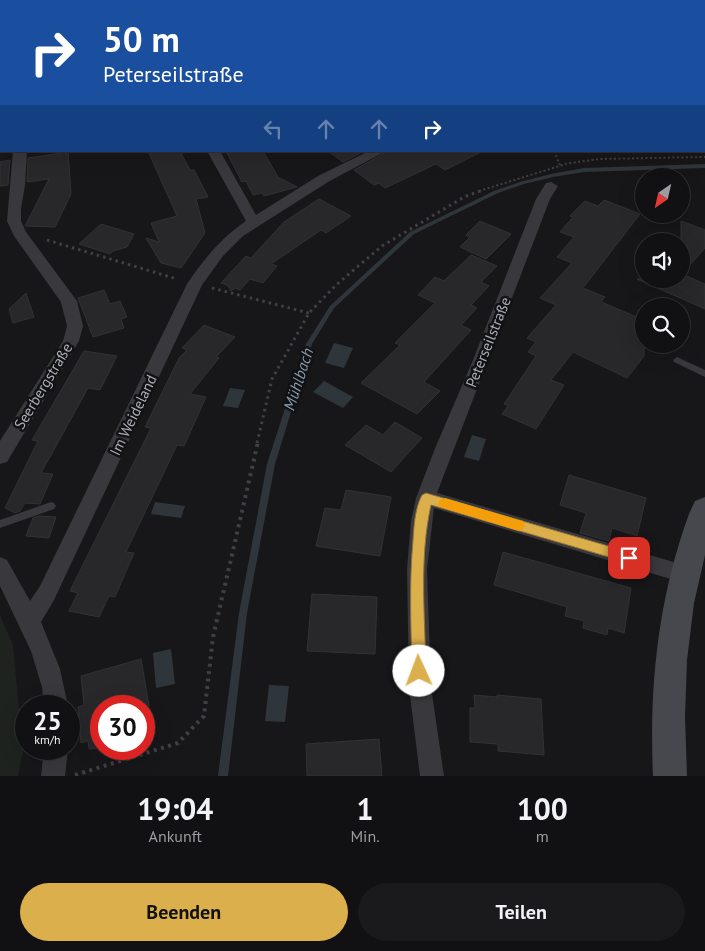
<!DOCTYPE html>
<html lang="de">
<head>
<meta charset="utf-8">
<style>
  :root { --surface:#111113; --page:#1a1a1c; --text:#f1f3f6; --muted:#9c9da0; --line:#303133; --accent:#dcaf4d }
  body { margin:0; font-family:"PT Sans",sans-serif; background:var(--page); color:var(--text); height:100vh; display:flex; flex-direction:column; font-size:19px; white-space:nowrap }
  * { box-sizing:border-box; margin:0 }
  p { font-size:16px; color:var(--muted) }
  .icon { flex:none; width:28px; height:28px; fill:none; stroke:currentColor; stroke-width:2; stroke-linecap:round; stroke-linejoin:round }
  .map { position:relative; height:776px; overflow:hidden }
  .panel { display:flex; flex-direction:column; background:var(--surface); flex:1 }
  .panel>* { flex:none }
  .hud { position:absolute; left:0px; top:0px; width:705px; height:152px; box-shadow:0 5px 20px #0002,0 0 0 1px var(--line); background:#1a4fa0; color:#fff; overflow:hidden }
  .needle { width:32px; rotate:214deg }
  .buttons { position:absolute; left:635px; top:168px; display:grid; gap:10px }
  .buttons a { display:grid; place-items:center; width:55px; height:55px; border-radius:50%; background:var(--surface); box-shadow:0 5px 20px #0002,0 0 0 1px var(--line); font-size:25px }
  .speed { position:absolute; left:15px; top:695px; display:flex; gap:10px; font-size:25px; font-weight:700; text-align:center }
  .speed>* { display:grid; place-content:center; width:65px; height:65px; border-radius:50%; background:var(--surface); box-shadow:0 5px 20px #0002,0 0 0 1px var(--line); line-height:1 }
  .speed small { font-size:12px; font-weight:400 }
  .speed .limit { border:8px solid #d22; background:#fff; color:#111 }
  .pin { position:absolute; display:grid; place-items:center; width:42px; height:42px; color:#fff; margin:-21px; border-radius:10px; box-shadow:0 2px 8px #0006 }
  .me { position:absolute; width:55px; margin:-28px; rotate:358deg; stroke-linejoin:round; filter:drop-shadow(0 0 4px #0008) }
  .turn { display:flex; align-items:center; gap:18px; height:105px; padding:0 20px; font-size:22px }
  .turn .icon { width:65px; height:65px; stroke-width:2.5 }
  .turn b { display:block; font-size:35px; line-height:42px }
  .lanes { display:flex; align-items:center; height:48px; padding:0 20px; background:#0003; justify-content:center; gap:25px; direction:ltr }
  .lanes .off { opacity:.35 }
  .eta { display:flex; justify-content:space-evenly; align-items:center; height:85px; text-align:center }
  .eta b { font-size:30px; font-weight:800; line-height:35px }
  .primary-button { display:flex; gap:10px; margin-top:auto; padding:10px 20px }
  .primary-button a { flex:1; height:58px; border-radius:30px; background:var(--accent); color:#111; font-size:20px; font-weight:800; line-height:58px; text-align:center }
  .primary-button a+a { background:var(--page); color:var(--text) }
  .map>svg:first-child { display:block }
  .green { fill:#1e231f }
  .water { fill:#2f363b }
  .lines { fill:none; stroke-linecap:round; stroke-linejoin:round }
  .stream { fill:#2f363b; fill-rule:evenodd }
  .building { fill:#28272a; stroke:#323235 }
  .path-far2 { stroke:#3f4044; stroke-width:2; stroke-dasharray:2 2.5; stroke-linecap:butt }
  .path-far1 { stroke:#3f4044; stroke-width:3; stroke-dasharray:2.5 4; stroke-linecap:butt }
  .path { stroke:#3f4044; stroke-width:4; stroke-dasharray:3 4.5; stroke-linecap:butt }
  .lane { fill:#39393d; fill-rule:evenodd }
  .street { fill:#39393d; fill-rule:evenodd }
  .secondary { fill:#47484d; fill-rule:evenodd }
  .route { fill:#dcaf4d; stroke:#8f7232 }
  .slow { fill:#f59e0b }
  .labels { text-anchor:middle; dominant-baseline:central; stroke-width:5; stroke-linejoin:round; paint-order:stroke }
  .street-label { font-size:15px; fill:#abaeb7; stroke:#121214 }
  .water-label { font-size:16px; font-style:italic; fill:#879aae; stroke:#121214 }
</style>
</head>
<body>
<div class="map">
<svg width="705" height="776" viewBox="0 0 705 776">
  <rect width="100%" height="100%" fill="#171719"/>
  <path class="green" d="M 137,0 L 615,0 L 615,1 L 138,1 Z
    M 0,615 L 13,645 L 23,752 L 18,776 L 0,776 Z"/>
  <path class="water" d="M 334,343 L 353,348 L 344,368 L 325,363 Z
    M 324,381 L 353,397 L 343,408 L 313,392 Z
    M 230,388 L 245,390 L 238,408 L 223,406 Z
    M 472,435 L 486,439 L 479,461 L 464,457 Z
    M 155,502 L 185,506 L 181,518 L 151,514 Z
    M 171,649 L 175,684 L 156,688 L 153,653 Z
    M 269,685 L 289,686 L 285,722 L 265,721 Z"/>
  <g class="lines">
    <path class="stream" d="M 705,164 L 705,168 L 584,172 L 553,177 L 524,184 L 498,193 L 414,234 L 334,308 L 312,344 L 275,464 L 247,613 L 228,776 L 218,776 L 239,613 L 267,464 L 306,344 L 330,306 L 410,232 L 494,191 L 520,182 L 551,174 L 584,168 Z"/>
  </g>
  <path class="building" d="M 64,151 L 68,151 L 71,194 L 55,227 L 25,226 L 49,179 L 27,182 L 28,158 L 62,153 Z
    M 148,151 L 180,151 L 190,170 L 194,170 L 208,197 L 196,199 L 205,233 L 181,268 L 161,263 L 146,238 L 159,242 L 151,223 L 177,216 Z
    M 226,151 L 263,151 L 278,177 L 297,187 L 264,196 L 262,193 L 253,195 L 246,181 L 242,182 Z
    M 328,151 L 364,151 L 343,162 Z
    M 388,151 L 483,151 L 445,170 L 436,164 L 385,188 L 379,183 L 374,185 L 354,170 Z
    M 10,160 L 8,185 L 0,186 L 0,162 Z
    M 319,199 L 351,216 L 326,233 L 321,230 L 271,264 L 277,266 L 263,283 L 250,279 L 240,290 L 235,288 L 231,291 L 227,285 L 221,283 L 246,256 L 251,258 L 284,222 Z
    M 604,200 L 640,214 L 583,288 L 605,297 L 601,302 L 644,320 L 644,356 L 627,378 L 573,352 L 551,380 L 564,385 L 536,429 L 502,414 L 508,406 L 504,404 L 536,356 L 528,352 L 536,342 L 527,338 L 556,305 L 540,298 L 572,263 L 557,257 L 574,237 L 560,232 L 573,217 L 570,216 L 585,201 L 598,206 Z
    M 480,221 L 511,234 L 486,259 L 460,247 L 470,237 L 466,235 Z
    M 681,221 L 705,230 L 705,248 L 682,274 L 705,284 L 705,309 L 637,279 L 681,279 Z
    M 101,224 L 134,234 L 127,247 L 113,251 L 110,254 L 79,244 Z
    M 471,255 L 497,266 L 481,282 L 489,286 L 471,305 L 477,308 L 461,325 L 471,330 L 424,382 L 440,391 L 417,414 L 361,383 L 400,345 L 395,343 L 435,303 L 418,295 L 435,277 L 444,281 Z
    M 104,290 L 110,304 L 120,301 L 127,317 L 121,319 L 124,328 L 93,337 L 78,298 Z
    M 26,293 L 34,317 L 13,323 L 9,309 Z
    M 204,325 L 235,337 L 216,357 L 219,358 L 190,394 L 206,397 L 184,446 L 177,445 L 126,552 L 134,553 L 115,597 L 109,596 L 99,617 L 69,611 L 78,593 L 70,591 L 151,428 L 145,427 L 179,358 L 187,350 L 182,348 Z
    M 84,351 L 117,356 L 100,390 L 88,388 L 41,473 L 53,474 L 40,504 L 25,503 L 20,511 L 15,513 L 5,508 L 38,441 L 32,440 Z
    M 395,422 L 422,438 L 391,472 L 345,445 L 366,425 L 383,435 Z
    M 569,475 L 646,498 L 637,536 L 612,528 L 609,541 L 580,533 L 586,513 L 560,505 Z
    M 346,490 L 391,497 L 380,556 L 316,546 L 325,508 L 341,510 Z
    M 39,516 L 56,517 L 49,538 L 26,536 L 33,518 Z
    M 503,552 L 631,588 L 624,633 L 608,628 L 607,635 L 583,628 L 584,621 L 565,616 L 567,607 L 494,585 Z
    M 312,594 L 377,597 L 375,654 L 307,651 Z
    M 141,659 L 149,706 L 101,706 L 101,748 L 89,749 L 88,741 L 81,743 L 78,707 L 84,705 L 81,676 Z
    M 474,695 L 497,697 L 497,695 L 541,699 L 544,755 L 498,751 L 498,744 L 470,742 L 470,708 L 475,708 Z
    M 379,739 L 382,776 L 307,776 L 306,744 Z"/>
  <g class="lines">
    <path class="path-far2" d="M 616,0 L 618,1
      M 554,151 L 560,165
      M 479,191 L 569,163 L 600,159 L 705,157"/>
    <path class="path-far1" d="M 47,240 L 177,279
      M 212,288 L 309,313
      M 257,443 L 272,379 L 309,313 L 336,285 L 382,246 L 464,197 L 483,190"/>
    <path class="path" d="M 75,775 L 178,743 L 204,716 L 213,637 L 258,442"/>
    <path class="lane" d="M 122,0 L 128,0 L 129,1 L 123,1 Z
      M 677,357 L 705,370 L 705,377 L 674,362 L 673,360 Z
      M 51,502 L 54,503 L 56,506 L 54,509 L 0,528 L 0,520 Z"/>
    <path class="street" d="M 0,56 L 1,56 L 1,62 L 0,62 Z
      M 705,68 L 705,76 L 704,76 L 704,69 Z
      M 704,135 L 705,135 L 705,144 L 704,144 Z
      M 13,151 L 27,151 L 25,185 L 21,209 L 21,221 L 26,232 L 77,301 L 83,326 L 79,341 L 7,462 L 0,464 L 0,441 L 63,341 L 67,326 L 61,302 L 14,236 L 7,221 Z
      M 207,151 L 220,151 L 256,215 L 318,176 L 369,151 L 386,151 L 328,182 L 243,236 L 223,256 L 202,285 L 54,600 L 41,622 L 60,669 L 68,706 L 44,706 L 42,687 L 31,651 L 0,586 L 0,557 L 7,560 L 30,601 L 40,586 L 187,284 C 203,260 222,237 246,221 Z
      M 551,182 L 558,186 L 550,199 L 437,493 L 684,565 L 691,568 L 694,574 L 691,580 L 684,583 L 434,508 L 427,569 L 431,687 L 444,776 L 420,776 L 409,687 L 407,569 L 411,521 L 416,498 L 436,446 L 473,360 L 536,199 L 546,183 Z
      M 44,749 L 68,749 L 65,776 L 41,776 Z"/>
    <path class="secondary" d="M 705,497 L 705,555 L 694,603 L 687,660 L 685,717 L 687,776 L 653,776 C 649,686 658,599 689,514 L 695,501 Z"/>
  </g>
  <path class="route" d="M 426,493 L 629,552 L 634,554 L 636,558 L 634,562 L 629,563 L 431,505 C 419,559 425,616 426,671 L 424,676 L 419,678 L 414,676 L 412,671 C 411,627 409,584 413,540 C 414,525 415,508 422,495 Z"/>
  <path class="slow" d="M 445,498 L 519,520 L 523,521 L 525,525 L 523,529 L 519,531 L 440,507 L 438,504 L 440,500 Z"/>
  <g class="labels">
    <g class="street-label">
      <text transform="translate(488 342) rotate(-68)">Peterseilstraße</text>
      <text transform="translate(43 386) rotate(-59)">Seerbergstraße</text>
      <text transform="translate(133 415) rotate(-64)">Im Weideland</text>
    </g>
    <g class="water-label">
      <text transform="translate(298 379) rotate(-72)">Mühlbach</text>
    </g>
  </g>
</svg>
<div class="buttons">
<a><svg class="needle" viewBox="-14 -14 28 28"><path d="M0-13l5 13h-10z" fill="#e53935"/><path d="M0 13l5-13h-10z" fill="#9c9da0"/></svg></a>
<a><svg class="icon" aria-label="sound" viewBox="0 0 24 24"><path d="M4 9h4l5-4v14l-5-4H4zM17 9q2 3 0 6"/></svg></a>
<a><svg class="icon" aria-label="search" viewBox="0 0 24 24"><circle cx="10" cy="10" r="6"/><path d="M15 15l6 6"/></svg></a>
</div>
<div class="speed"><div>25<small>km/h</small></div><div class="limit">30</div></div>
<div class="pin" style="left:629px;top:558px;background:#d93025"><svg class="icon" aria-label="arrive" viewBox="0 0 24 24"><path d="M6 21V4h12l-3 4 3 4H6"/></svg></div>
<svg class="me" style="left:419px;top:671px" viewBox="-20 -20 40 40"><circle r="19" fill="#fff"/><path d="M0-13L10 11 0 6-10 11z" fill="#dcaf4d"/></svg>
<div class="hud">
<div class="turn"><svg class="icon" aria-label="right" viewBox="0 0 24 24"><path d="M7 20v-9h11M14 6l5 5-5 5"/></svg><div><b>50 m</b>Peterseilstraße</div></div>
<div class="lanes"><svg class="icon off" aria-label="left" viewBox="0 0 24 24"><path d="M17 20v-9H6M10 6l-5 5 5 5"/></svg><svg class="icon off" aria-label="ahead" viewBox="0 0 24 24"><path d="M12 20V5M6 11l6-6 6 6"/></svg><svg class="icon off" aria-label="ahead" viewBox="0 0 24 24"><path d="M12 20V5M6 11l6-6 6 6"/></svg><svg class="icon" aria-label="right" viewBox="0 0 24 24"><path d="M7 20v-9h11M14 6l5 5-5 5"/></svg></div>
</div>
</div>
<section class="panel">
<div class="eta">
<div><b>19:04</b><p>Ankunft</p></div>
<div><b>1</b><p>Min.</p></div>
<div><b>100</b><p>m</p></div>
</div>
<div class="primary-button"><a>Beenden</a><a>Teilen</a></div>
</section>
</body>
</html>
